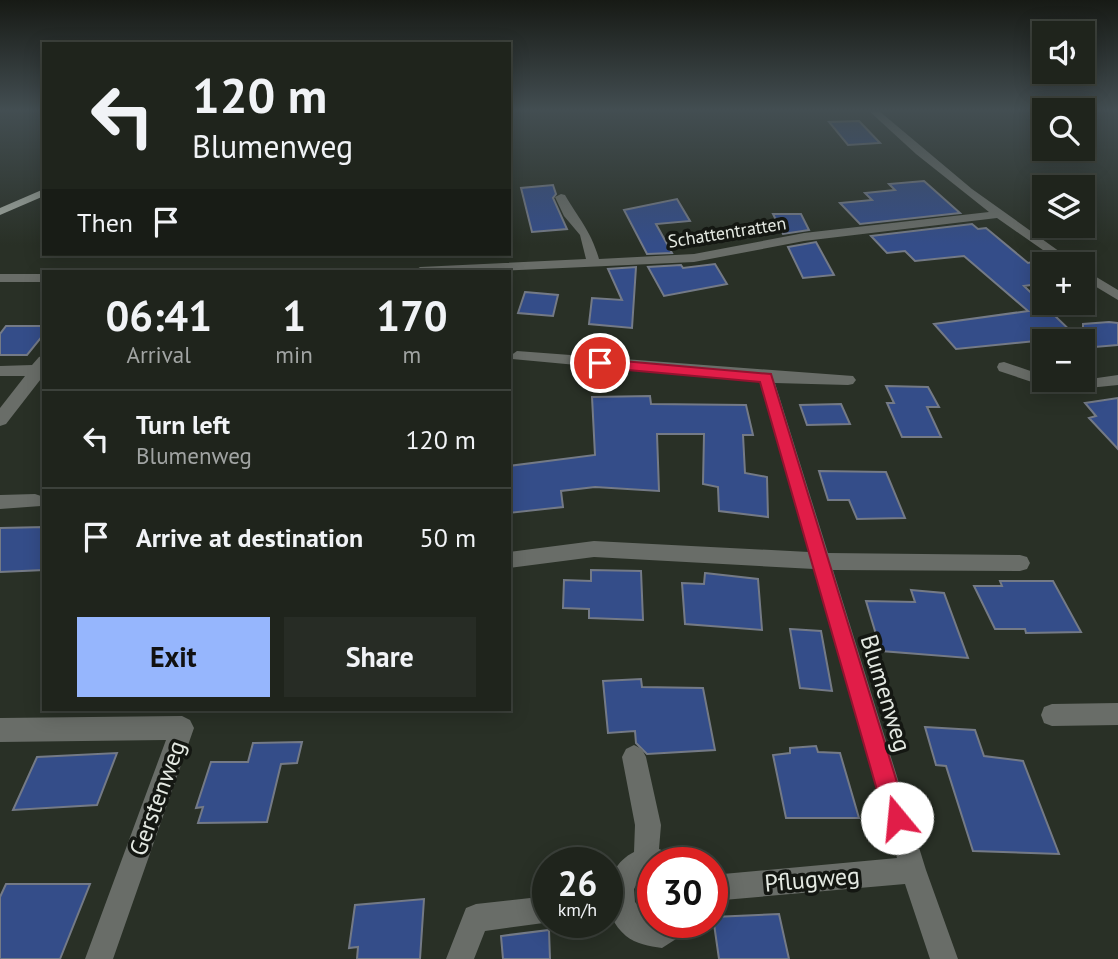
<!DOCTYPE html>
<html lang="en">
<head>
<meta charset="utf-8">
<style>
  :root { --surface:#1f241c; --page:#272c25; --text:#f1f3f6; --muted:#a1a4a3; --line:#3c413b; --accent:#96b6fd }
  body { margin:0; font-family:"PT Sans",sans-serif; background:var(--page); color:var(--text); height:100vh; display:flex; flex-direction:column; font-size:26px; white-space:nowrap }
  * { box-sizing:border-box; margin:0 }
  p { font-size:23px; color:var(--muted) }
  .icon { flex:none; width:38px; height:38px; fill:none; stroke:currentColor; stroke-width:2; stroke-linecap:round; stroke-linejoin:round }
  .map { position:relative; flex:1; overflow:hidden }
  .drawer { position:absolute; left:42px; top:270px; width:469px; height:441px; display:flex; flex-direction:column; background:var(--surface); border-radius:0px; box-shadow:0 4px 18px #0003,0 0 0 2px var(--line) }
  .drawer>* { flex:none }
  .guide { position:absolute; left:42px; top:42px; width:469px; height:214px; border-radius:0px; box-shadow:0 4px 18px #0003,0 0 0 2px var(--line); background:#1f241c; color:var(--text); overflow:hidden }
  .tools { position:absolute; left:1032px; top:21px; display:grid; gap:14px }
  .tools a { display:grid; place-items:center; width:63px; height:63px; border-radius:0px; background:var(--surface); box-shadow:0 4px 18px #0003,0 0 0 2px var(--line); font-size:35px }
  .speed { position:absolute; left:532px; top:847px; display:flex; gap:14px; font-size:35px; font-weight:700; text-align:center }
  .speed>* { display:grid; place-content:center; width:91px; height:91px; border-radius:50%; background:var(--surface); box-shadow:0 4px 18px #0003,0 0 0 2px var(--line); line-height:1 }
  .speed small { font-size:18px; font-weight:400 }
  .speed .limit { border:10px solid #d22; background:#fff; color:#111 }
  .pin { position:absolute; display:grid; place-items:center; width:60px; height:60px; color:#fff; margin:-30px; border:4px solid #fff; border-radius:50%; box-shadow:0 2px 7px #0007 }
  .me { position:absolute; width:77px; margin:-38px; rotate:343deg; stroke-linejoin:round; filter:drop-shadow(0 0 5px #0008) }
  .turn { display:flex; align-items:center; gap:24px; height:147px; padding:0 35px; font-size:32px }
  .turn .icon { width:91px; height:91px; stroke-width:2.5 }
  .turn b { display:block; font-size:49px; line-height:60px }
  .then { display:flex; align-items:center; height:66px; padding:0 35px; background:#0003; gap:14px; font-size:26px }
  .eta { display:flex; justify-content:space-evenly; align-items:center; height:119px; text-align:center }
  .eta b { font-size:42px; font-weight:800; line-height:49px }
  .primary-button { display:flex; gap:14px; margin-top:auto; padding:14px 35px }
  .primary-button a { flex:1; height:80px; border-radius:0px; background:var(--accent); color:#111; font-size:28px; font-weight:800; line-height:80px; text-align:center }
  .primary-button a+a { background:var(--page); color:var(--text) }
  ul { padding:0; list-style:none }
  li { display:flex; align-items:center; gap:21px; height:98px; padding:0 35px; border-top:2px solid var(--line) }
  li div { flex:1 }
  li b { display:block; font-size:26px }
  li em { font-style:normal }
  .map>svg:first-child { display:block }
  .building { fill:#344d89; stroke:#747a86; stroke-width:2 }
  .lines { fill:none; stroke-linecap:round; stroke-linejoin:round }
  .minor { fill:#696d68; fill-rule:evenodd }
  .major { fill:#a4aba1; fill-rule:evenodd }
  .route { fill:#e11d48; stroke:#92132f; stroke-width:2 }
  .labels { text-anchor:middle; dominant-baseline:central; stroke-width:7; stroke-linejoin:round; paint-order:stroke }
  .far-street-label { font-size:18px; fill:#e4e9e2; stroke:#141712 }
  .near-street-label { font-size:24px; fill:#e4e9e2; stroke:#141712 }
</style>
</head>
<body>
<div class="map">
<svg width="1118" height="959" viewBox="0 0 1118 959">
  <rect width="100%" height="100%" fill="#293026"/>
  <path class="building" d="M 859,121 L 880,143 L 848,145 L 829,122 Z
    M 924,181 L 960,213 L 860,224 L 840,203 L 872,200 L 865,193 L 895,190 L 889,184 Z
    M 553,185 L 556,194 L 553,198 L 567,229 L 532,232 L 521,188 Z
    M 677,199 L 690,221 L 656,224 L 672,253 L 647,254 L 624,210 Z
    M 773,214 L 801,214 L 809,230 L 783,234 Z
    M 972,224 L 978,229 L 986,228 L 1028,263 L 1037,261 L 1045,268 L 1045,283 L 1024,286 L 1081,341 L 1036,341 L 956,349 L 934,324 L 1028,311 L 964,256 L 915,261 L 905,251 L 887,253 L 871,236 Z
    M 816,242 L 834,275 L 803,278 L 788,247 Z
    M 715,264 L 727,284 L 664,296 L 648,267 L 681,265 L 683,268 Z
    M 636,267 L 632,328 L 589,324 L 592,298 L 622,300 L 608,269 Z
    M 525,292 L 558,295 L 553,316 L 518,313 Z
    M 1109,322 L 1118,323 L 1118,345 L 1083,348 L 1083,324 Z
    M 6,326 L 44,326 L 44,334 L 27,355 L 0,355 L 0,334 Z
    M 886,386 L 928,387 L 939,407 L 927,407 L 941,437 L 902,437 L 887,403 L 894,403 Z
    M 650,396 L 651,404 L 746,405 L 753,435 L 743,435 L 745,473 L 767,477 L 768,517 L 719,511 L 718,487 L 703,484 L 704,434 L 657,434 L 659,491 L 595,487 L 561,491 L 563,507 L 509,513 L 509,466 L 595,455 L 592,397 Z
    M 1118,398 L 1118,449 L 1089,418 L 1096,416 L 1085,403 Z
    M 841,404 L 850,424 L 807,425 L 800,405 Z
    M 819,471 L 886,472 L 905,518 L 857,519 L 849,500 L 828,500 Z
    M 44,527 L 44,570 L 0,572 L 0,528 Z
    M 591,570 L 641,571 L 643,620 L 589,618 L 589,609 L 563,608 L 564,580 L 591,581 Z
    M 705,573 L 758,579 L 762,630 L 685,624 L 682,583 L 704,584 Z
    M 1000,581 L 1053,581 L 1081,632 L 1026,633 L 1025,629 L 995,629 L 974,586 L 1002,586 Z
    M 911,590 L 944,593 L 968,658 L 881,651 L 866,601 L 915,602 Z
    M 790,629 L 821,631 L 832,691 L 800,688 Z
    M 641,679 L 642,687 L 703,688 L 715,750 L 647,754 L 636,743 L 635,731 L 608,733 L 603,681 Z
    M 925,727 L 975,730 L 984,756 L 1023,761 L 1059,854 L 973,851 L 946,766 L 936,765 Z
    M 302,742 L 297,763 L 281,764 L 267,822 L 198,823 L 203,807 L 196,808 L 211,762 L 248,762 L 253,743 Z
    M 816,746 L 818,752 L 840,753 L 859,818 L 786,818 L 773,755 L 790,753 L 790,748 Z
    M 117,753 L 97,805 L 13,810 L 37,757 Z
    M 6,884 L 90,884 L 60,959 L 0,959 L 0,897 Z
    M 424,899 L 420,959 L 357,959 L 358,947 L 349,948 L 355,905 Z
    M 779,914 L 789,959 L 719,959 L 713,917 Z
    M 549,930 L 550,959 L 503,959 L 501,936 Z"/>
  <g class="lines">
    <path class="minor" d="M 868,110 L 878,110 L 972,189 L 1077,264 L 1063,264 L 997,218 L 804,241 L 694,262 L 495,271 L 414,271 L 420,267 L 586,259 L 580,235 L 564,216 L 555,197 L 561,194 L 565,195 C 579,219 591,231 599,259 L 694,254 L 804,233 L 989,212 L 916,154 Z
      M 1083,269 L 1118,290 L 1118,300 L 1083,279 Z
      M 0,274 L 44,274 L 44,282 L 0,282 Z
      M 517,351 L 853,376 L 856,380 L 853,384 L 848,385 L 775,383 L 828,553 L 1020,555 L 1027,557 L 1030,563 L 1027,569 L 1020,571 L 833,570 L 926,870 L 958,959 L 930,959 L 905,884 L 712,901 L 712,875 L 897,858 L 814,569 L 594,557 L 509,568 L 509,552 L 594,541 L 809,552 L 760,382 L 512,359 L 510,356 Z
      M 44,355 L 44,375 L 6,424 L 0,426 L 0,408 L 25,376 L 0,376 L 0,366 L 32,365 L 39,357 Z
      M 1004,362 L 1045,376 L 1045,380 L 1083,380 L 1118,375 L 1118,385 L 1059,391 L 999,371 L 997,367 L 999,363 Z
      M 35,494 L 41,496 L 44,501 L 41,506 L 0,509 L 0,495 Z
      M 1118,703 L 1118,725 L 1052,726 L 1044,723 L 1041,715 L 1044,707 L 1052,704 Z
      M 182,716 L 190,720 L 194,728 L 113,959 L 85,959 L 166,740 L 0,742 L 0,718 Z
      M 634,745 L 642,749 L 646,757 L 661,825 L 659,849 L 672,854 L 676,863 L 653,863 L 653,874 L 642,875 L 634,889 L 635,902 L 653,922 L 691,922 L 687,932 L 662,948 C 649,946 636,944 626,936 C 598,913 603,867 634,852 L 635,825 L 622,757 L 626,749 Z
      M 548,896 L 548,922 L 551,922 L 485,931 L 474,959 L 446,959 L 466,908 L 476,904 Z"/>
    <path class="major" d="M 44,189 L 44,196 L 0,215 L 0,208 Z"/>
  </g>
  <linearGradient id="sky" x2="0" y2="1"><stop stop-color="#171a15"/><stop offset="0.45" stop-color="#434e52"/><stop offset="1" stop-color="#434e52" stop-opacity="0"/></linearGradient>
  <rect width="1118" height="245" fill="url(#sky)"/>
  <path class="route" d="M 600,359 L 771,374 L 908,818 L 905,827 L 897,830 L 889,827 L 885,818 L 760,382 L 595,367 L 593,363 Z"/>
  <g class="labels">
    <g class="far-street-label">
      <text transform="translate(727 232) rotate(-9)">Schattentratten</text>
    </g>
    <g class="near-street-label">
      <text transform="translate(886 693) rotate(73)">Blumenweg</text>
      <text transform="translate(157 798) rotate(-70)">Gerstenweg</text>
      <text transform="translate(812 879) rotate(-5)">Pflugweg</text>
    </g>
  </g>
</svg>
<div class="tools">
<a><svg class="icon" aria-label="sound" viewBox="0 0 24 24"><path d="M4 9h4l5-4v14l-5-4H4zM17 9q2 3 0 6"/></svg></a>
<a><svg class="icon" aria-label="search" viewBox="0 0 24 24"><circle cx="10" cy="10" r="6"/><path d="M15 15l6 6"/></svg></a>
<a><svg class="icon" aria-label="layers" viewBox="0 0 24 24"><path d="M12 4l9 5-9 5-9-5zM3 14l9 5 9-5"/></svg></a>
<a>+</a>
<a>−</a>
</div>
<div class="speed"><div>26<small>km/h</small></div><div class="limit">30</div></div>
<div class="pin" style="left:600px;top:363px;background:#d93025"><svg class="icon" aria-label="arrive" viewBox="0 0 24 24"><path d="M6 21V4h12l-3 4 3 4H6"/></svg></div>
<svg class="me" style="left:897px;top:818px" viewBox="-20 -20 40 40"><circle r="19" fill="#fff"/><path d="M0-13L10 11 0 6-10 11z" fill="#e11d48"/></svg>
<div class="guide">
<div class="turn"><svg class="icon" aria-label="left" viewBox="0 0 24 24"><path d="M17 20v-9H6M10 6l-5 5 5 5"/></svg><div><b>120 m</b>Blumenweg</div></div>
<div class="then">Then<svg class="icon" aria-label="arrive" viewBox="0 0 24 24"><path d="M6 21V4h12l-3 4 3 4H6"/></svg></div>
</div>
<section class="drawer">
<div class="eta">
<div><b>06:41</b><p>Arrival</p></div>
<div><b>1</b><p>min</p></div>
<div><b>170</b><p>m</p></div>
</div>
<ul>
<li><svg class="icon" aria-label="left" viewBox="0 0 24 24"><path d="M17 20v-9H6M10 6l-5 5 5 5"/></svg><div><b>Turn left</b><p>Blumenweg</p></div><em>120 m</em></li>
<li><svg class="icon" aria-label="arrive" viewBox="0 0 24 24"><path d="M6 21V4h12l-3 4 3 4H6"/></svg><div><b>Arrive at destination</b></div><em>50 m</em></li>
</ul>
<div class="primary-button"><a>Exit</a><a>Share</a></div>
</section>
</div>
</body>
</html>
